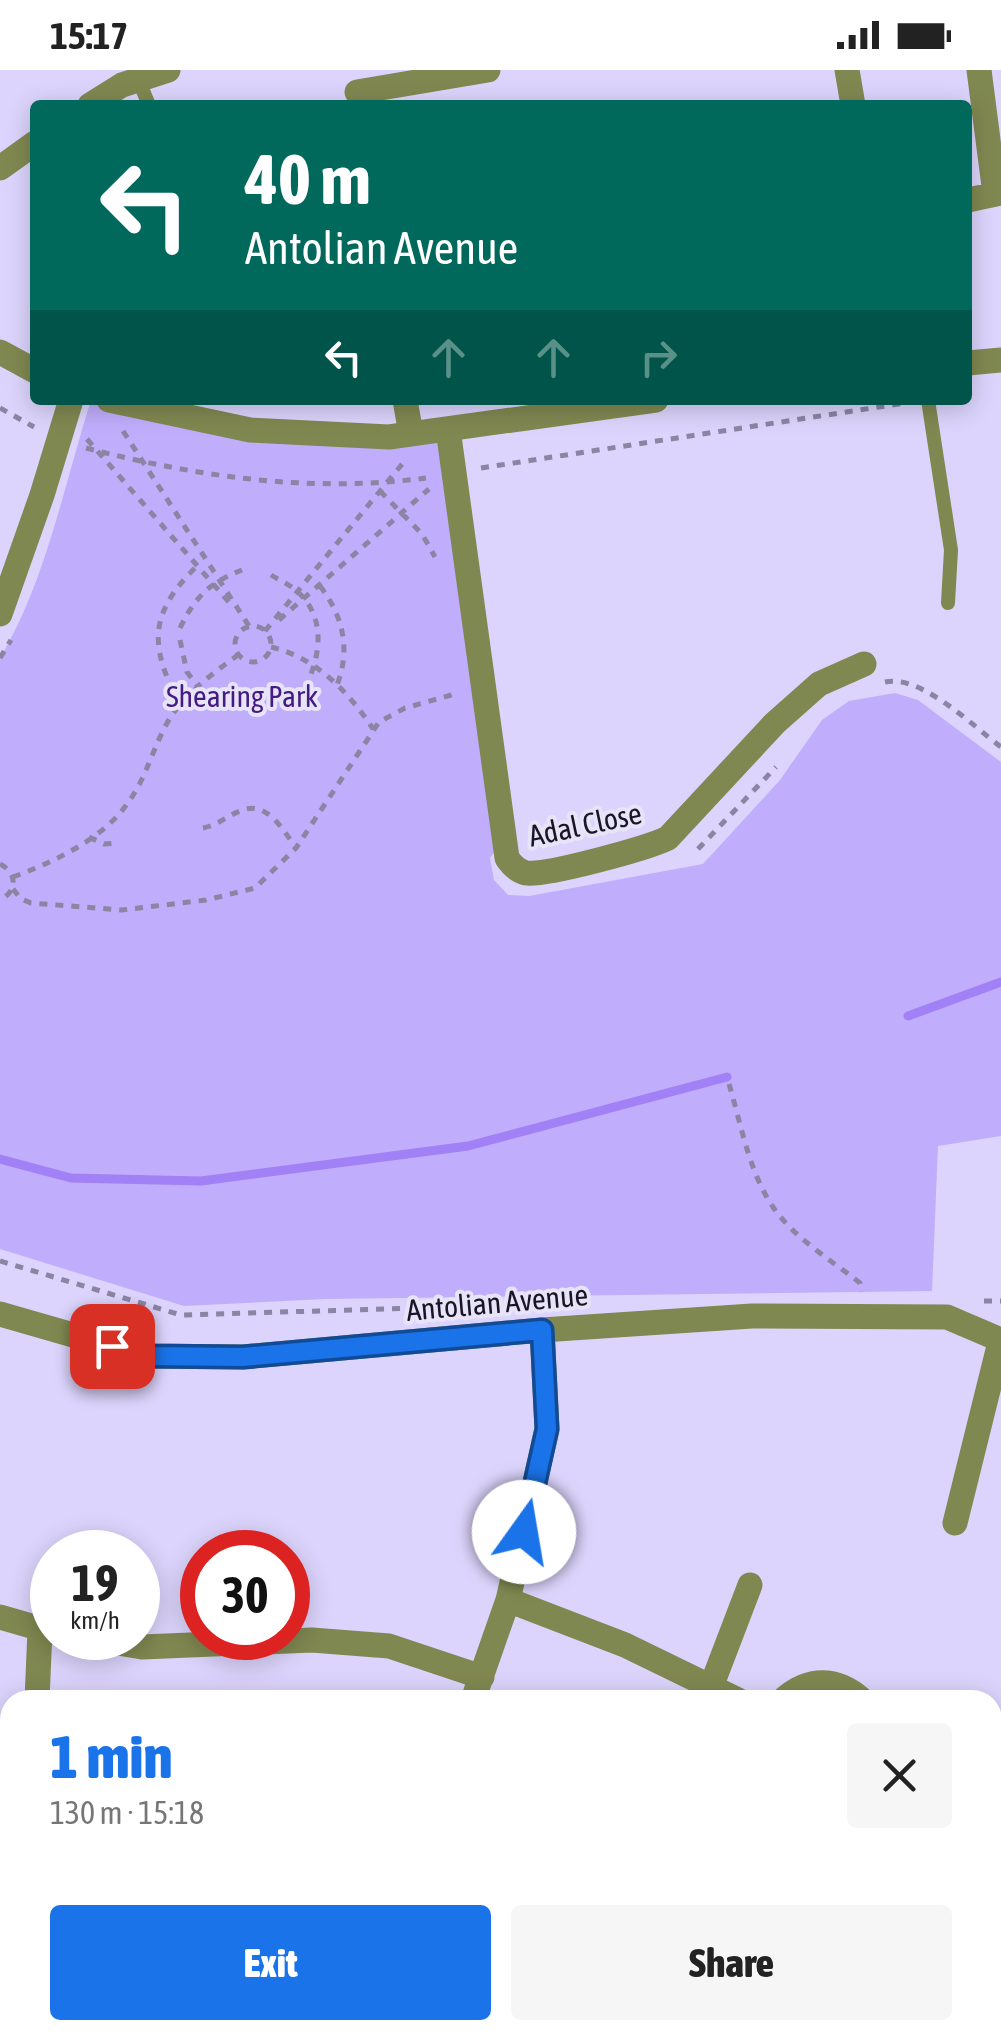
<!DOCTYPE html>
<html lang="en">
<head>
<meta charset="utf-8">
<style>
  :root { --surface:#fff; --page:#f6f6f6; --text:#222; --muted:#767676; --accent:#1a73e8 }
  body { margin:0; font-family:"Asap Condensed",sans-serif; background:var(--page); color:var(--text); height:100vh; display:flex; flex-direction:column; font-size:38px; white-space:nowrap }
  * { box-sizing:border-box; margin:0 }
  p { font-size:32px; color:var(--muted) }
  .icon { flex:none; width:55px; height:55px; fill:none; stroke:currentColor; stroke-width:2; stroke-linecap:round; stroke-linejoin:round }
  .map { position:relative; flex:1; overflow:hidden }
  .sheet { position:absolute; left:0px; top:1620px; width:1002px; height:350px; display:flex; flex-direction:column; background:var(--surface); border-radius:30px 30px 0 0; box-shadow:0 5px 25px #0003 }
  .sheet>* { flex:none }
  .hud { position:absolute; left:30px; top:30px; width:942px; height:305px; border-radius:10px; box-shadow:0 5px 25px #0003; background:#00695c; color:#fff; overflow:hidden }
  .speed { position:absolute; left:30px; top:1460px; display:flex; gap:20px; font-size:50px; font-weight:700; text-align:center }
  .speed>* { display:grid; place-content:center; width:130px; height:130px; border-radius:50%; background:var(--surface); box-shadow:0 5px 25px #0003; line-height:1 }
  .speed small { font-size:25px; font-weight:400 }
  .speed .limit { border:15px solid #d22; background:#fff; color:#111 }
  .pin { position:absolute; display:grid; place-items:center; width:85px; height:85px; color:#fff; margin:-42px; border-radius:20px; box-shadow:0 5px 15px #0006 }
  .me { position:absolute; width:110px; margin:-55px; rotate:13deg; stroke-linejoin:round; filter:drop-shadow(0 0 8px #0008) }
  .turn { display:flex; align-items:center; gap:35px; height:210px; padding:0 50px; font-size:45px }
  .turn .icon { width:130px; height:130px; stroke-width:2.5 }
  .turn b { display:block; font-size:70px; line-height:85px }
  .lanes { display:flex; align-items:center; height:95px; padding:0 50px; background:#0003; justify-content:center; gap:50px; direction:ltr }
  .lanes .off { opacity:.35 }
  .round { display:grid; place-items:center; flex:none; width:105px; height:105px; border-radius:10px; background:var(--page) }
  .overview { display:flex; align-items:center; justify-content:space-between; height:170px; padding:0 50px }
  h1 { font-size:60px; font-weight:800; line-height:75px; color:var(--accent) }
  .primary-button { display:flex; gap:20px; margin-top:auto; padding:20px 50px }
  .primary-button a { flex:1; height:115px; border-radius:10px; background:var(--accent); color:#fff; font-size:40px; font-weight:800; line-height:115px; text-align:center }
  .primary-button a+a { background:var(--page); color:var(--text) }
  .status { display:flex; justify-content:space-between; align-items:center; height:70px; padding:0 50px; background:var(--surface); direction:ltr }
  .status svg { height:28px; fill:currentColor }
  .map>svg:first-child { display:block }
  .green { fill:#c0adfc }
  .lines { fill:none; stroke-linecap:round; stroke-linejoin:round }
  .stream { stroke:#a280f5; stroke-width:9 }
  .building { fill:#af92bd; stroke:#977ba4; stroke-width:2.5 }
  .path { stroke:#8b84a3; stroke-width:5; stroke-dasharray:8 8; stroke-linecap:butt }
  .service { stroke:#808851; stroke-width:14 }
  .minor { stroke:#808851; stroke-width:25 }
  .route-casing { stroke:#114b97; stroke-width:25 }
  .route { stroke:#1a73e8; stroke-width:18 }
  .labels { text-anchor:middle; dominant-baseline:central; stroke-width:8; stroke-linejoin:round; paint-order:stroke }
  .park-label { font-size:30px; fill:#441b83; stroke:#e8e4f8 }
  .street-label { font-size:30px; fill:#191426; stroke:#e8e4f8 }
</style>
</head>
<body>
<div class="status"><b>15:17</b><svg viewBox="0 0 49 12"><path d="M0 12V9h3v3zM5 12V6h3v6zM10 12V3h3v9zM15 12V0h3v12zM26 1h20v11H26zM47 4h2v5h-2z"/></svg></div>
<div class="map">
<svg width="1001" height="1970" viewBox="0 0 1001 1970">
  <rect width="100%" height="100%" fill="#dcd4fc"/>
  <path class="green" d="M 91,330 L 110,330 L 250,360 L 448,359 L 498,777 L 490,788 L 494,810 L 508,825 L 529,826 L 703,794 L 780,710 L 822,650 L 849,631 L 895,623 L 918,630 L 1001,692 L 1001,1066 L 938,1076 L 932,1221 L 325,1229 L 184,1236 L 0,1179 L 0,588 C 46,511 64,415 91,330 Z"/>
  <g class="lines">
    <path class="stream" d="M 908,946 L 1001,912
      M 0,1089 L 71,1108 L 201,1111 L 468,1076 L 727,1007
      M 952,1970 L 956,1960"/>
  </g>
  <path class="building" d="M 100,1960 L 137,1960 L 135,1970 L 99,1970 Z"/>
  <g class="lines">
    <path class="path" d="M 0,338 L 34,357
      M 123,361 L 249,556
      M 87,369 L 234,538
      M 86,378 C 199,407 310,423 426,408
      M 481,398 L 905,333
      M 380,421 L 422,464 L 435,487
      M 271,505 C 279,510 291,515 298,522 C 329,551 319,592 302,624
      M 320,516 C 343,546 351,579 337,615
      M 279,550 L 429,419
      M235 574a18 18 0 1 1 36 0a18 18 0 1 1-36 0Z
      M 180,558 C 195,527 210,512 242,500
      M 265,561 L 403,393
      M 180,570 L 187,602 L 209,632
      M 271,577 C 315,587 349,622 373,659
      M 0,588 L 11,570
      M 885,612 C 921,604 973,656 1001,677
      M 180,635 C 150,577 147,545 197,496
      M 203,758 C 218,755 227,746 240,741 C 267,729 283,760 296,778
      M 89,767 L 104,774 L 117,773
      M 698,779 L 776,697
      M 0,794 C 18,803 17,822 0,830
      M 13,807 C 51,793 99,771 124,738 C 145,712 151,683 166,655 C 182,625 211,605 238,585
      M 13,819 L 21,829 L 31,833 L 122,840 L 206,830 L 255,818 L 296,778 L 379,652 L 405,638 L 455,624
      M 729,1014 C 741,1054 749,1102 773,1137 C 794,1168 831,1190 860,1213 L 861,1222
      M 0,1191 L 181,1245 L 453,1237
      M 984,1231 L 1001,1231"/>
    <path class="service" d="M 138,9 L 149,35
      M 928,330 L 951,480 L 948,533"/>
    <path class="minor" d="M 847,0 L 853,35
      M 979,0 L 995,124
      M 357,22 L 488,0
      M 90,35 L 122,15 L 168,0
      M 0,98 L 35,73
      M 968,130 L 1001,123
      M 0,282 L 35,301
      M 968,293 L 1001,290
      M 109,330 L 250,360 L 389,367 L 656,330
      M 405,330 L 411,364
      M 448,359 L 507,788 C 511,794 518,801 526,803 C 546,806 648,778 668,768 L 775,653 L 819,614 L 864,594
      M 0,544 L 42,425 L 71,330
      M 0,1244 L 146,1286 L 243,1287 L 542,1260 L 752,1246 L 947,1247 L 1001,1270
      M 955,1453 L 1000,1272
      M 508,1530 L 625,1575 L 738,1630
      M 0,1547 L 52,1562
      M 88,1568 L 142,1577 L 312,1570 L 389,1576 L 482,1607
      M 711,1617 L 750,1515
      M 37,1630 L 40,1560
      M 473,1630 L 508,1530 L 547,1359 L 542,1260
      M 783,1630 C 808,1607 837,1607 862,1630
      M 0,1769 L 10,1771
      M 589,1960 L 663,1970
      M 66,1970 L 67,1960
      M 339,1970 L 343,1960
      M 564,1970 L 565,1960"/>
  </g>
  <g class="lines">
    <g class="route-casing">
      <path id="route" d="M 112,1276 L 146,1286 L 243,1287 L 542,1260 L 547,1359 L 524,1462"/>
    </g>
    <use href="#route" class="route"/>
  </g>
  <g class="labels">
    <g class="park-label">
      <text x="242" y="626">Shearing Park</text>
    </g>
    <g class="street-label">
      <text transform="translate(585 754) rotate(-12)">Adal Close</text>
      <text transform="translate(497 1232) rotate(-5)">Antolian Avenue</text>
    </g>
  </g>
</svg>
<div class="speed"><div>19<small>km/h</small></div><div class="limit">30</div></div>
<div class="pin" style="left:112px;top:1276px;background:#d93025"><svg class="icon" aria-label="arrive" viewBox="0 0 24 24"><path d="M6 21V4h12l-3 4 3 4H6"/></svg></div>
<svg class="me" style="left:524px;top:1462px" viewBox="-20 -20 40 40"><circle r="19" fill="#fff"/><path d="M0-13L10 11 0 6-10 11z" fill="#1a73e8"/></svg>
<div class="hud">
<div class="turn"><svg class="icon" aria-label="left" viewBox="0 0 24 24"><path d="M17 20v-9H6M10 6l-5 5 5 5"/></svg><div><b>40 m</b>Antolian Avenue</div></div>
<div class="lanes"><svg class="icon" aria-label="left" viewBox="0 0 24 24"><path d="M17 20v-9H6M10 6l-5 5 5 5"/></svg><svg class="icon off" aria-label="ahead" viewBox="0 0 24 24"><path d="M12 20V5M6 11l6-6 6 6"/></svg><svg class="icon off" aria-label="ahead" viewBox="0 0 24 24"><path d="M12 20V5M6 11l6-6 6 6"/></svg><svg class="icon off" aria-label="right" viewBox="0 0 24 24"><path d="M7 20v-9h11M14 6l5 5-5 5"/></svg></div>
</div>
<section class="sheet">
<div class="overview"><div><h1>1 min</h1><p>130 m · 15:18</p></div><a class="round"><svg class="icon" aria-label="close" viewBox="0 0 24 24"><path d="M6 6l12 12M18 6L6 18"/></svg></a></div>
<div class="primary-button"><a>Exit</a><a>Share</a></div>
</section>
</div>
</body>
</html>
